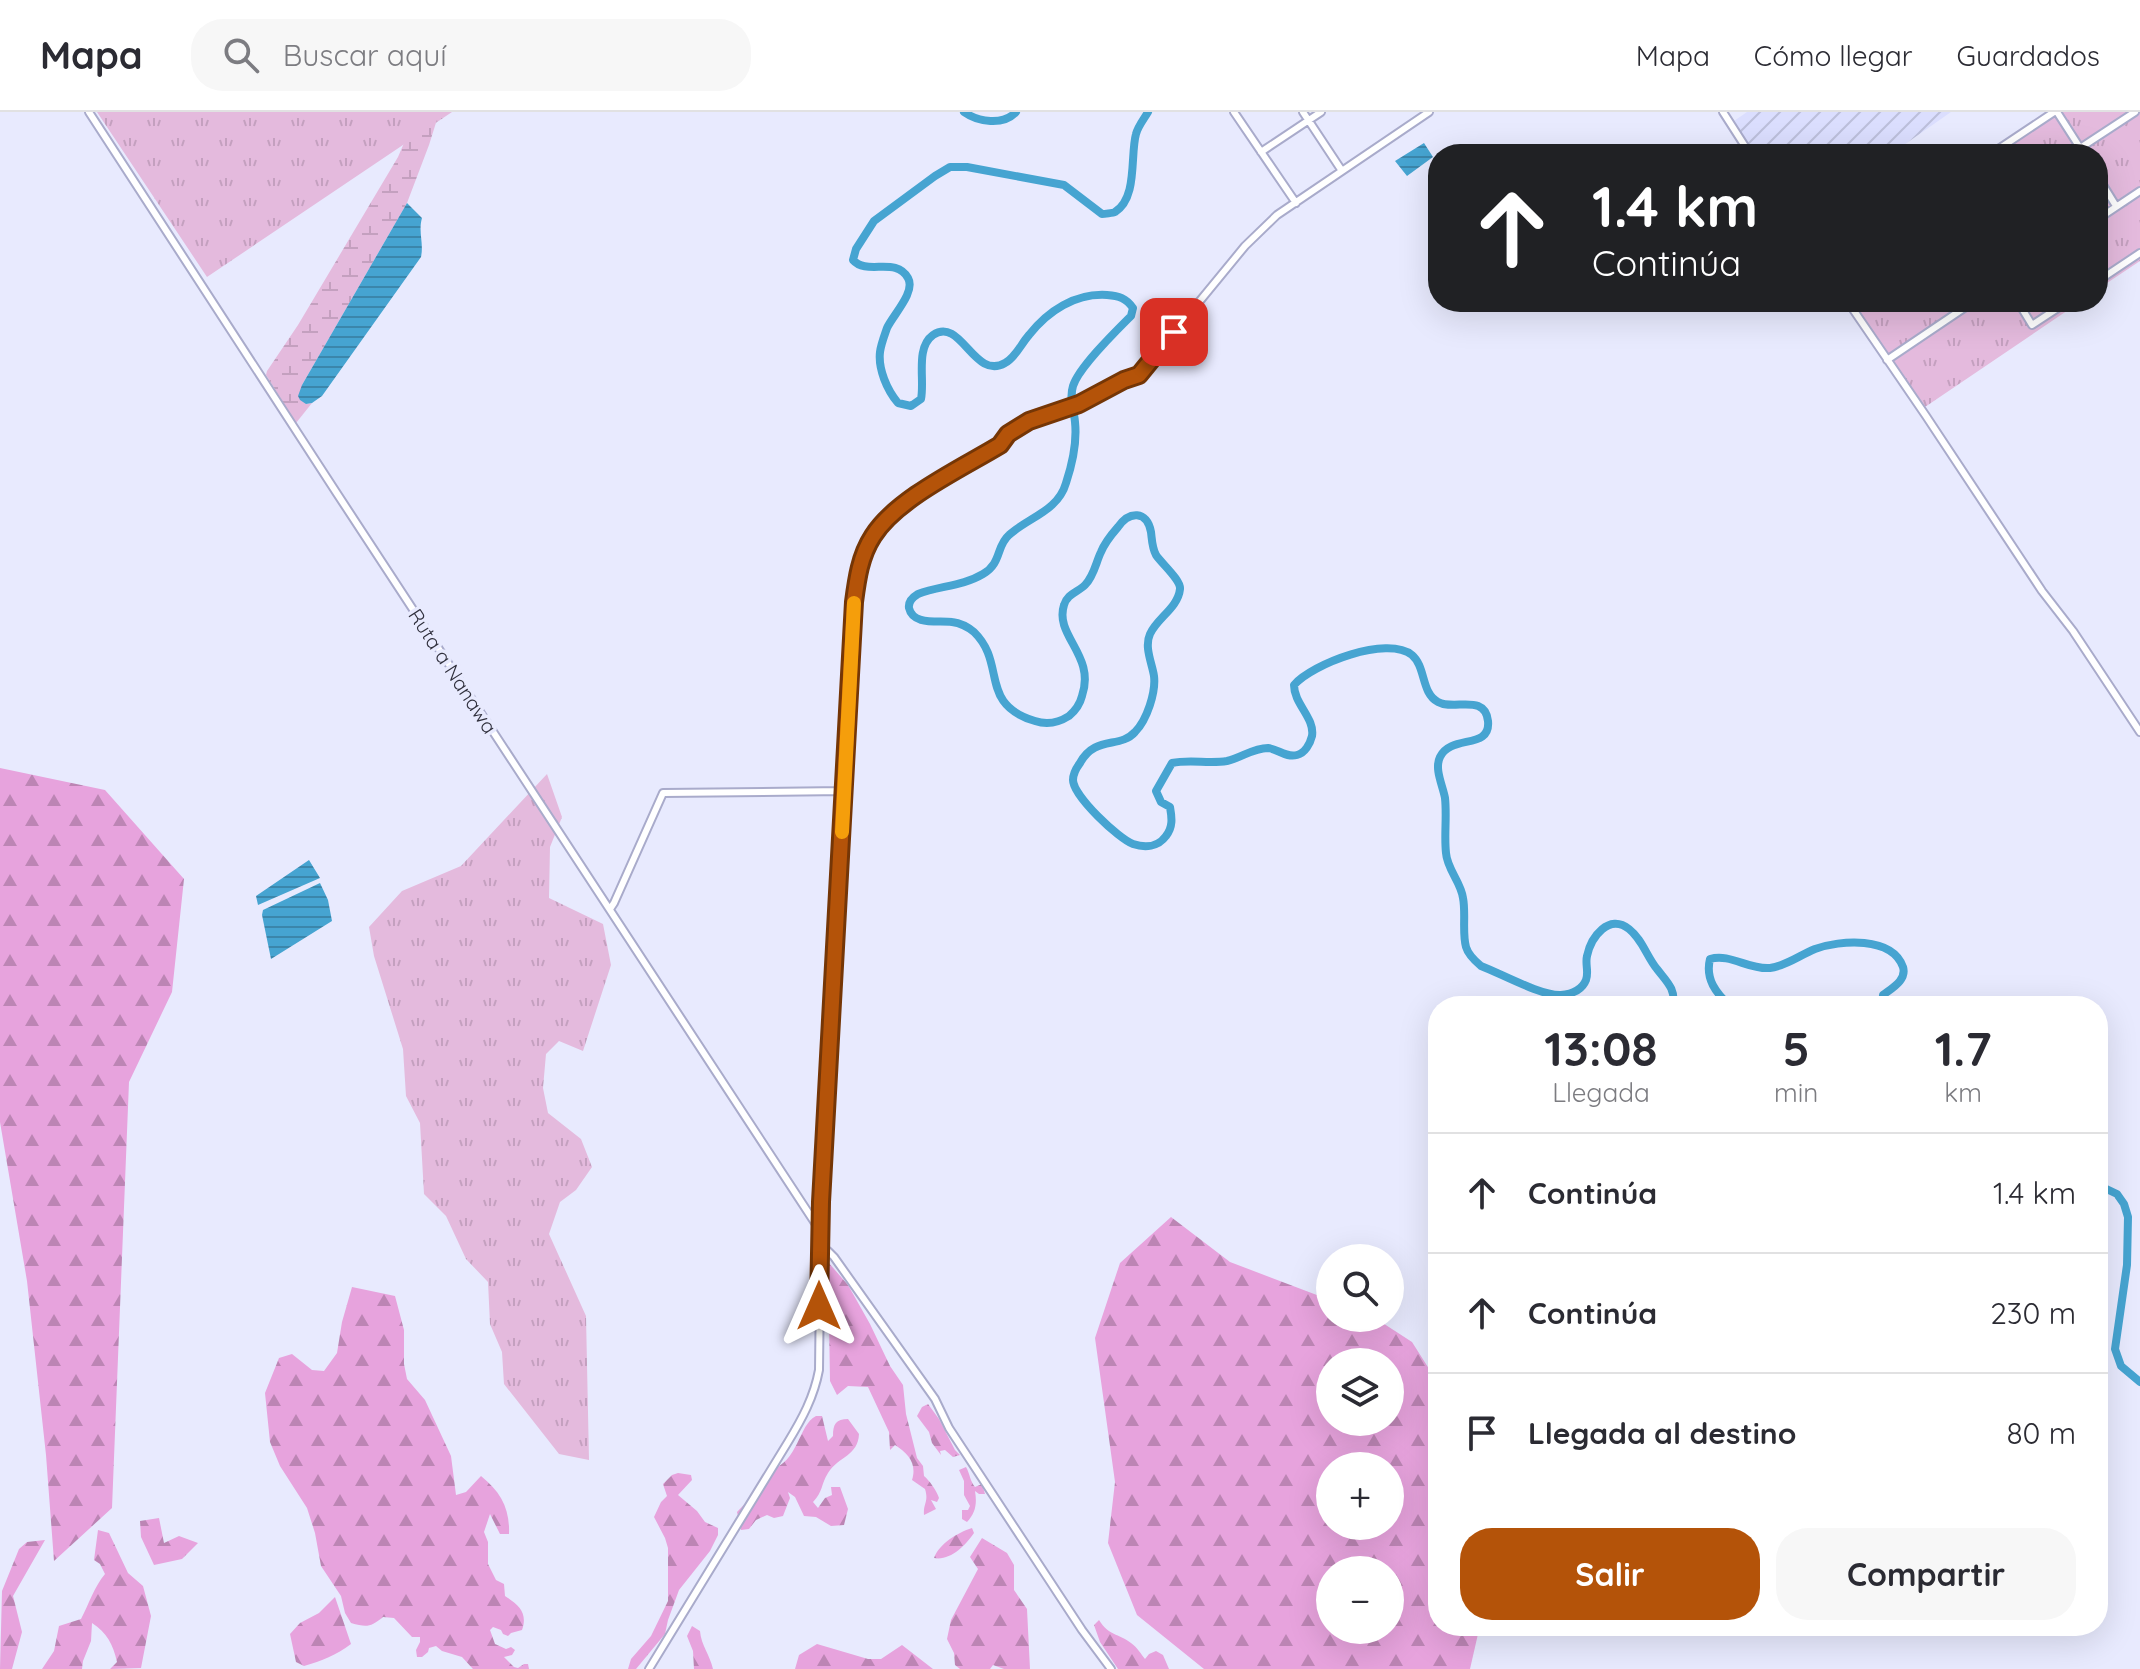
<!DOCTYPE html>
<html lang="es">
<head>
<meta charset="utf-8">
<style>
  :root { --surface:#fff; --page:#f7f7f7; --text:#2b2b33; --muted:#7c7c81; --line:#e1e1e2; --accent:#b45309 }
  body { margin:0; font-family:Quicksand,sans-serif; background:var(--page); color:var(--text); height:100vh; display:flex; flex-direction:column; font-size:30px; white-space:nowrap }
  * { box-sizing:border-box; margin:0 }
  p { font-size:26px; color:var(--muted) }
  .icon { flex:none; width:44px; height:44px; fill:none; stroke:currentColor; stroke-width:2; stroke-linecap:round; stroke-linejoin:round }
  .map { position:relative; flex:1; overflow:hidden }
  .sheet { position:absolute; left:1428px; top:884px; width:680px; height:640px; display:flex; flex-direction:column; background:var(--surface); border-radius:32px; box-shadow:0 8px 32px #0002 }
  .sheet>* { flex:none }
  .guide { position:absolute; left:1428px; top:32px; width:680px; height:168px; border-radius:32px; box-shadow:0 8px 32px #0002; background:#202124; color:#fff; overflow:hidden }
  .controls { position:absolute; left:1316px; top:1132px; display:grid; gap:16px }
  .controls a { display:grid; place-items:center; width:88px; height:88px; border-radius:50%; background:var(--surface); box-shadow:0 8px 32px #0002; font-size:40px }
  .pin { position:absolute; display:grid; place-items:center; width:68px; height:68px; color:#fff; margin:-34px; border-radius:16px; box-shadow:0 4px 12px #0006 }
  .me { position:absolute; width:88px; margin:-44px; rotate:0deg; stroke-linejoin:round; filter:drop-shadow(0 0 6px #0008) }
  .turn { display:flex; align-items:center; gap:28px; height:168px; padding:0 32px; font-size:36px }
  .turn .icon { width:104px; height:104px; stroke-width:2.5 }
  .turn b { display:block; font-size:56px; line-height:68px }
  .eta { display:flex; justify-content:space-evenly; align-items:center; height:136px; text-align:center }
  .eta b { font-size:48px; font-weight:700; line-height:56px }
  .cta { display:flex; gap:16px; margin-top:auto; padding:16px 32px }
  .cta a { flex:1; height:92px; border-radius:32px; background:var(--accent); color:#fff; font-size:32px; font-weight:700; line-height:92px; text-align:center }
  .cta a+a { background:var(--page); color:var(--text) }
  ul { padding:0; list-style:none }
  li { display:flex; align-items:center; gap:24px; height:120px; padding:0 32px; border-top:2px solid var(--line) }
  li div { flex:1 }
  li b { display:block; font-size:30px }
  li em { font-style:normal }
  header { display:flex; align-items:center; gap:48px; box-sizing:border-box; height:112px; padding:0 40px; background:var(--surface); border-bottom:2px solid var(--line) }
  header strong { font-size:38px }
  nav { display:flex; gap:44px; margin-inline-start:auto; font-size:28px }
  .search { width:560px; height:72px; background:var(--page); display:flex; align-items:center; gap:20px; box-sizing:border-box; padding:0 28px; border-radius:32px; color:var(--muted); font-size:30px }
  .map>svg:first-child { display:block }
  .industrial { fill:url(#industrial-furrows) }
  .grass { fill:url(#grass-tufts) }
  .forest { fill:url(#forest-firs); fill-rule:evenodd }
  .wetland { fill:url(#wetland-marsh) }
  .water { fill:url(#water-rules) }
  .lines { fill:none; stroke-linecap:round; stroke-linejoin:round }
  .river { stroke:#46a4d1; stroke-width:8 }
  .minor-casing { stroke:#a9abcb; stroke-width:10 }
  .minor { stroke:#fff; stroke-width:6 }
  .route-casing { stroke:#753606; stroke-width:20 }
  .route { stroke:#b45309; stroke-width:14 }
  .slow { stroke:#f59e0b; stroke-width:14 }
  .labels { text-anchor:middle; dominant-baseline:central; stroke-width:7; stroke-linejoin:round; paint-order:stroke }
  .street-label { font-size:20px; fill:#30303d; stroke:#e8eafe }
</style>
</head>
<body>
<header>
<strong>Mapa</strong>
<div class="search"><svg class="icon" aria-label="search" viewBox="0 0 24 24"><circle cx="10" cy="10" r="6"/><path d="M15 15l6 6"/></svg>Buscar aquí</div>
<nav><a>Mapa</a><a>Cómo llegar</a><a>Guardados</a></nav>
</header>
<div class="map">
<svg width="2140" height="1557" viewBox="0 0 2140 1557">
  <defs>
    <pattern id="industrial-furrows" width="10" height="10" patternUnits="userSpaceOnUse" patternTransform="scale(2)"><rect width="10" height="10" fill="#dbdefe"/><path d="M-1 1l2-2M0 10L10 0M9 11l2-2" fill="none" stroke="#bcbfdb"/></pattern>
    <pattern id="grass-tufts" width="24" height="20" patternUnits="userSpaceOnUse" patternTransform="scale(2)"><rect width="24" height="20" fill="#e4badd"/><path d="M3 7l-1-3M5 7V3M7 7l1-3M15 17l-1-3M17 17v-4M19 17l1-3" fill="none" stroke="#c4a0bf"/></pattern>
    <pattern id="forest-firs" width="22" height="20" patternUnits="userSpaceOnUse" patternTransform="scale(2)"><rect width="22" height="20" fill="#e7a3dd"/><path d="M5 1l3.5 6h-7zM16 11l3.5 6h-7z" fill="#bc85b4"/></pattern>
    <pattern id="wetland-marsh" width="20" height="14" patternUnits="userSpaceOnUse" patternTransform="scale(2)"><rect width="20" height="14" fill="#e4badd"/><path d="M1 5h8M5 5V1M11 12h8M15 12V8" fill="none" stroke="#c4a0bf"/></pattern>
    <pattern id="water-rules" width="6" height="5" patternUnits="userSpaceOnUse" patternTransform="scale(2)"><rect width="6" height="5" fill="#46a4d1"/><path d="M0 2.5h6" fill="none" stroke="#3b86ab"/></pattern>
  </defs>
  <rect width="100%" height="100%" fill="#e8eafe"/>
  <path class="industrial" d="M 1747,0 L 1951,0 L 1891,42 L 1755,42 L 1734,9 Z"/>
  <path class="grass" d="M 97,0 L 452,0 L 207,165 Z
    M 2047,0 L 2140,0 L 2140,149 L 2098,177 L 2098,42 L 1984,42 Z
    M 1853,190 L 2080,190 L 1925,295 Z
    M 547,662 L 562,705 L 550,735 L 549,786 L 603,812 L 611,853 L 583,939 L 559,929 L 546,942 L 543,976 L 548,1001 L 581,1027 L 592,1055 L 576,1078 L 560,1090 L 549,1122 L 586,1204 L 589,1348 L 559,1342 L 504,1272 L 502,1240 L 490,1212 L 488,1170 L 466,1147 L 446,1104 L 424,1082 L 420,1011 L 406,984 L 403,937 L 374,844 L 369,815 L 402,779 L 461,754 Z"/>
  <path class="forest" d="M 0,656 L 105,678 L 184,767 L 172,880 L 129,970 L 112,1396 L 54,1449 L 46,1343 L 27,1169 L 0,1010 Z
    M 1171,1105 L 1230,1150 L 1330,1188 L 1330,1206 L 1375,1206 L 1412,1230 L 1438,1271 L 1438,1514 L 1477,1514 L 1478,1522 L 1470,1557 L 1204,1557 L 1137,1503 L 1108,1431 L 1115,1370 L 1095,1226 L 1120,1151 ZM 1330,1250 L 1390,1250 L 1390,1310 L 1330,1310 ZM 1330,1354 L 1390,1354 L 1390,1414 L 1330,1414 ZM 1330,1458 L 1390,1458 L 1390,1518 L 1330,1518 Z
    M 828,1150 L 848,1173 L 870,1212 L 890,1254 L 903,1273 L 906,1302 L 917,1346 L 923,1354 L 924,1364 C 929,1368 937,1379 939,1386 L 937,1390 L 931,1388 L 936,1397 L 924,1403 C 923,1391 929,1390 925,1377 L 912,1368 C 917,1352 909,1342 895,1333 L 890,1338 L 889,1320 L 868,1275 L 848,1274 L 837,1283 L 830,1269 Z
    M 352,1175 L 395,1184 L 404,1218 L 404,1252 L 407,1267 L 425,1288 L 451,1344 L 456,1383 L 466,1380 L 481,1364 C 501,1380 510,1397 509,1422 L 500,1422 L 490,1402 L 484,1420 L 488,1430 L 488,1452 L 496,1468 L 504,1472 L 505,1484 C 519,1493 528,1501 522,1518 L 511,1521 L 508,1524 L 503,1522 L 501,1518 L 493,1515 L 490,1518 L 495,1532 L 506,1537 L 511,1535 L 515,1538 L 512,1543 L 504,1545 L 514,1555 L 518,1556 L 524,1552 L 528,1552 L 529,1557 L 473,1557 L 462,1545 L 442,1539 L 436,1534 L 429,1536 L 428,1540 L 422,1545 L 417,1545 L 416,1538 L 420,1530 L 420,1525 L 412,1525 L 394,1506 L 383,1505 C 370,1516 366,1515 351,1511 L 345,1501 L 341,1484 L 321,1454 L 315,1421 L 307,1396 L 280,1354 L 270,1330 L 265,1281 L 279,1246 L 292,1242 L 312,1258 L 324,1259 L 337,1241 L 342,1210 Z
    M 928,1292 L 939,1307 L 955,1338 L 960,1343 L 953,1345 L 945,1338 L 940,1339 L 941,1343 L 932,1331 L 929,1320 L 917,1304 L 922,1295 Z
    M 816,1304 L 822,1304 L 828,1329 L 833,1324 C 833,1312 836,1307 848,1307 L 859,1322 C 858,1344 839,1344 828,1361 C 821,1372 823,1380 813,1390 L 818,1396 L 825,1386 L 832,1383 L 831,1375 L 840,1375 L 848,1397 L 844,1413 L 831,1414 L 816,1405 L 804,1404 L 795,1385 L 788,1380 L 790,1386 L 783,1404 L 774,1406 L 767,1403 L 756,1408 L 749,1417 L 741,1418 L 737,1400 L 758,1378 L 770,1358 C 799,1350 798,1313 816,1304 Z
    M 966,1355 C 970,1362 970,1369 975,1375 L 982,1372 L 985,1382 L 979,1382 L 975,1379 C 977,1391 976,1401 967,1410 L 962,1407 L 962,1398 L 968,1398 L 970,1394 L 964,1383 L 964,1369 L 959,1358 Z
    M 678,1361 L 691,1363 L 692,1368 L 678,1383 L 697,1399 L 705,1410 L 718,1416 L 718,1423 L 710,1439 L 679,1478 L 668,1508 L 665,1522 L 636,1557 L 628,1557 L 631,1547 L 651,1524 L 668,1489 L 668,1436 L 665,1426 L 654,1405 L 661,1390 L 667,1384 L 663,1372 L 672,1363 Z
    M 159,1406 L 164,1431 L 179,1424 L 198,1431 L 182,1447 L 154,1453 L 141,1425 L 140,1409 Z
    M 972,1416 L 974,1421 C 965,1434 950,1449 934,1446 C 940,1431 957,1421 972,1416 Z
    M 98,1418 L 109,1421 L 128,1461 L 143,1474 L 151,1504 L 141,1556 L 110,1557 L 117,1550 C 113,1532 107,1521 92,1511 L 91,1529 L 83,1549 L 82,1557 L 42,1557 L 54,1539 L 59,1514 L 81,1507 C 89,1492 94,1475 105,1462 L 100,1452 L 94,1448 Z
    M 982,1426 L 1007,1441 L 1014,1453 L 1014,1478 L 1027,1497 L 1030,1557 L 1004,1557 L 993,1553 L 990,1557 L 960,1557 L 955,1553 L 954,1541 L 947,1527 L 951,1508 L 978,1457 L 970,1445 Z
    M 45,1428 L 13,1484 L 22,1520 L 12,1557 L 0,1557 L 2,1479 L 19,1437 L 27,1430 Z
    M 335,1485 L 351,1532 C 336,1543 322,1549 304,1554 L 296,1550 L 290,1522 L 300,1511 L 319,1501 Z
    M 1099,1508 C 1109,1524 1118,1521 1131,1531 C 1137,1535 1141,1542 1145,1547 L 1149,1542 L 1156,1539 L 1163,1543 L 1169,1557 L 1118,1557 L 1100,1530 L 1094,1513 Z
    M 692,1514 L 700,1519 C 701,1533 710,1543 713,1557 L 694,1557 L 693,1539 L 687,1524 Z
    M 817,1532 L 868,1547 L 881,1547 L 902,1533 L 933,1557 L 795,1557 L 799,1543 Z"/>
  <path class="wetland" d="M 439,1 L 429,33 L 407,91 L 302,273 L 306,292 L 312,291 L 296,311 L 266,263 L 267,259 L 298,213 L 398,45 L 410,17 Z"/>
  <path class="water" d="M 1424,31 L 1433,45 L 1407,64 L 1395,49 Z
    M 407,91 L 422,106 C 418,120 424,131 421,145 L 322,284 L 312,291 L 306,292 L 300,288 L 298,284 L 302,273 Z
    M 309,748 L 320,766 L 258,793 L 256,784 Z
    M 320,771 L 328,788 L 332,809 L 271,847 L 262,803 L 263,798 Z"/>
  <g class="lines">
    <path class="river" d="M 964,0 C 978,10 1003,14 1016,0
      M 1148,0 C 1144,7 1138,14 1136,22 C 1130,43 1138,86 1115,100 C 1113,101 1104,102 1102,102 L 1064,73 L 967,55 L 950,55 L 935,64 L 874,109 L 856,137 L 853,148 C 867,164 896,144 908,166 C 916,180 893,203 887,216 C 885,222 881,232 880,240 C 878,257 887,278 898,291 L 911,294 L 921,287 C 925,268 915,236 933,223 C 961,204 974,269 1005,251 C 1016,245 1021,232 1029,223 C 1048,199 1075,181 1107,183 C 1119,184 1126,186 1133,196 L 1131,204 C 1116,219 1079,255 1073,274 C 1069,287 1074,298 1075,310 C 1077,329 1072,353 1066,371 C 1058,399 1029,405 1009,423 C 996,434 1002,451 983,462 C 963,474 939,474 918,482 C 913,485 908,489 909,496 C 913,514 939,508 952,510 C 960,511 968,515 974,520 C 1007,552 978,592 1035,609 C 1047,613 1058,611 1069,604 C 1075,599 1080,592 1082,584 C 1096,543 1054,524 1064,493 C 1067,482 1078,480 1085,473 C 1094,464 1096,450 1101,440 C 1105,430 1111,423 1118,415 C 1129,399 1147,398 1151,420 C 1152,428 1152,436 1156,443 C 1162,452 1181,468 1180,477 C 1178,496 1157,506 1150,522 C 1144,535 1152,551 1154,564 C 1156,580 1147,608 1135,620 C 1120,637 1095,623 1080,651 C 1077,655 1073,662 1073,668 C 1073,684 1119,727 1133,732 C 1145,736 1158,735 1166,724 C 1173,715 1172,706 1170,695 L 1161,690 L 1156,679 L 1172,651 C 1190,647 1208,652 1227,649 C 1241,646 1253,636 1268,636 C 1278,637 1286,646 1297,643 C 1305,641 1310,632 1312,624 C 1315,606 1294,592 1294,573 C 1312,552 1387,523 1412,543 C 1426,555 1421,581 1438,590 C 1454,599 1485,581 1488,609 C 1491,638 1451,622 1440,645 C 1434,657 1443,674 1445,686 C 1447,705 1444,723 1446,741 C 1447,757 1461,770 1463,786 C 1466,801 1462,821 1466,835 C 1468,842 1475,849 1481,854 C 1502,862 1541,884 1561,883 C 1572,882 1582,878 1586,868 C 1589,860 1585,852 1587,844 C 1591,825 1609,801 1629,817 C 1642,827 1647,845 1657,857 C 1667,870 1676,877 1673,894
      M 1730,894 C 1716,881 1705,867 1710,847 C 1730,841 1749,858 1770,856 C 1786,854 1800,843 1815,837 C 1840,828 1892,824 1903,855 C 1907,868 1892,876 1883,883 L 1882,894
      M 2098,1073 L 2117,1082 L 2124,1092 L 2128,1105 L 2127,1153 L 2115,1237 L 2121,1254 L 2140,1270"/>
    <g class="minor-casing">
      <path id="minor" d="M 89,0 L 336,380 L 819,1117
        M 1234,0 L 1296,91
        M 1303,0 L 1342,59
        M 1723,0 L 1750,42
        M 2057,0 L 2084,42
        M 1261,40 L 1321,0
        M 1991,42 L 2054,0
        M 2071,42 L 2135,0
        M 2098,65 L 2116,94
        M 2098,107 L 2140,79
        M 2098,169 L 2140,141
        M 1848,190 L 1926,304 L 2042,479 L 2073,519 L 2140,620
        M 2018,190 L 2032,213 L 2067,190
        M 1887,248 L 1973,190
        M 610,797 L 614,791 L 663,681 L 844,679
        M 819,1136 L 828,1139 L 834,1145 L 935,1287 L 949,1316 L 1082,1518 L 1111,1557
        M 649,1557 L 788,1330 C 802,1307 814,1285 819,1258 L 821,1090 L 854,490 C 857,467 860,444 873,424 C 896,387 962,356 1000,333 C 1021,306 1053,304 1082,290 C 1101,281 1119,270 1139,263 L 1245,134 L 1277,103 L 1429,0"/>
    </g>
    <use href="#minor" class="minor"/>
  </g>
  <g class="lines">
    <g class="route-casing">
      <path id="route" d="M 819,1194 L 821,1090 L 854,490 C 857,467 860,444 873,424 C 896,387 962,356 1000,333 L 1008,322 L 1029,309 L 1079,292 L 1124,268 L 1139,263 L 1174,220"/>
    </g>
    <use href="#route" class="route"/>
    <path class="slow" d="M 842,720 L 854,491"/>
  </g>
  <g class="labels">
    <g class="street-label">
      <text transform="translate(453 559) rotate(57)">Ruta a Nanawa</text>
    </g>
  </g>
</svg>
<div class="controls">
<a><svg class="icon" aria-label="search" viewBox="0 0 24 24"><circle cx="10" cy="10" r="6"/><path d="M15 15l6 6"/></svg></a>
<a><svg class="icon" aria-label="layers" viewBox="0 0 24 24"><path d="M12 4l9 5-9 5-9-5zM3 14l9 5 9-5"/></svg></a>
<a>+</a>
<a>−</a>
</div>
<div class="pin" style="left:1174px;top:220px;background:#d93025"><svg class="icon" aria-label="arrive" viewBox="0 0 24 24"><path d="M6 21V4h12l-3 4 3 4H6"/></svg></div>
<svg class="me" style="left:819px;top:1194px" viewBox="-20 -20 40 40"><path d="M0-17L14 15 0 8-14 15z" fill="#b45309" stroke="#fff" stroke-width="4"/></svg>
<div class="guide">
<div class="turn"><svg class="icon" aria-label="ahead" viewBox="0 0 24 24"><path d="M12 20V5M6 11l6-6 6 6"/></svg><div><b>1.4 km</b>Continúa</div></div>
</div>
<section class="sheet">
<div class="eta">
<div><b>13:08</b><p>Llegada</p></div>
<div><b>5</b><p>min</p></div>
<div><b>1.7</b><p>km</p></div>
</div>
<ul>
<li><svg class="icon" aria-label="ahead" viewBox="0 0 24 24"><path d="M12 20V5M6 11l6-6 6 6"/></svg><div><b>Continúa</b></div><em>1.4 km</em></li>
<li><svg class="icon" aria-label="ahead" viewBox="0 0 24 24"><path d="M12 20V5M6 11l6-6 6 6"/></svg><div><b>Continúa</b></div><em>230 m</em></li>
<li><svg class="icon" aria-label="arrive" viewBox="0 0 24 24"><path d="M6 21V4h12l-3 4 3 4H6"/></svg><div><b>Llegada al destino</b></div><em>80 m</em></li>
</ul>
<div class="cta"><a>Salir</a><a>Compartir</a></div>
</section>
</div>
</body>
</html>
